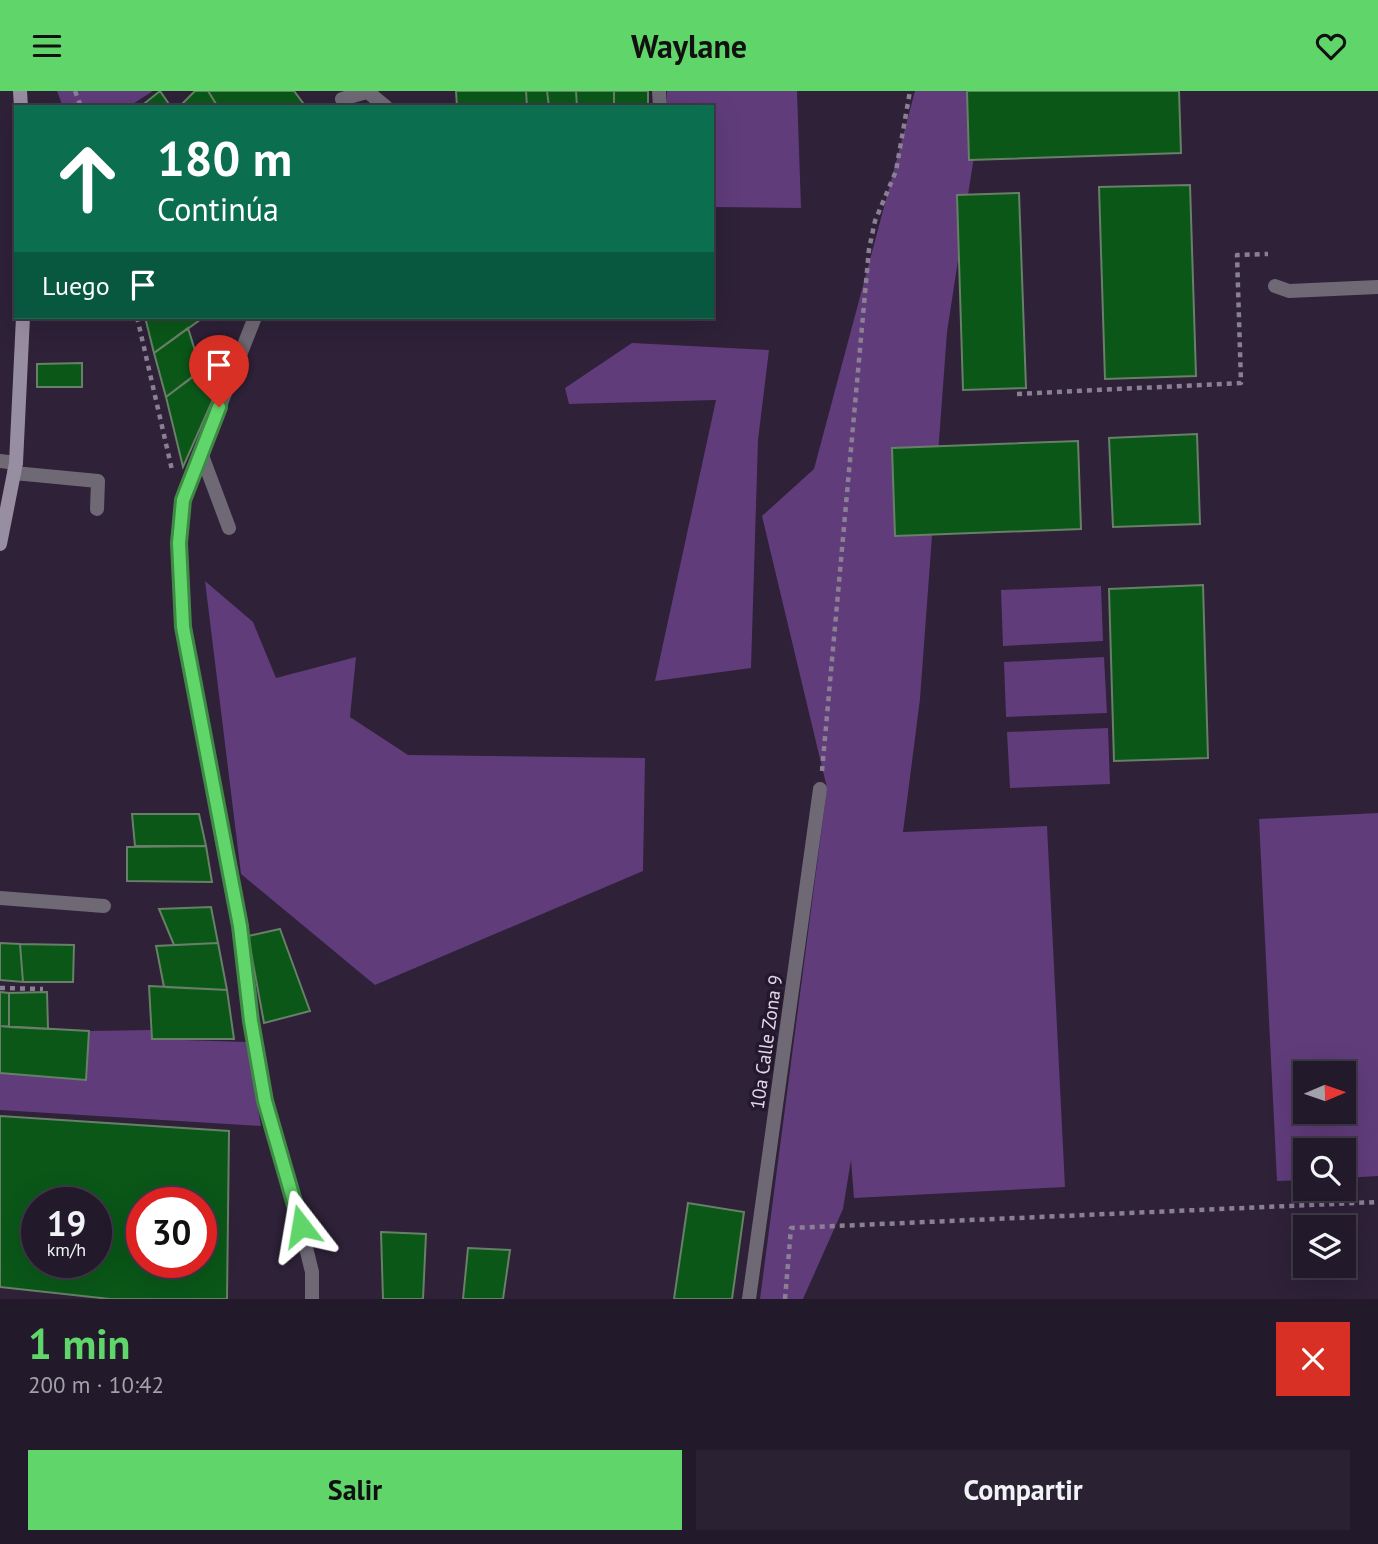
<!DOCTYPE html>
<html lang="es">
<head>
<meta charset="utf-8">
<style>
  :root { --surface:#22192a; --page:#2a2232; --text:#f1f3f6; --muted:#a2a0a8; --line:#3f3847; --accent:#60d56a }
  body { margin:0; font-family:"PT Sans",sans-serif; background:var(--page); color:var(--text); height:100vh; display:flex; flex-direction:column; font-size:26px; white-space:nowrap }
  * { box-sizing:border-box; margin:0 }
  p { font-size:23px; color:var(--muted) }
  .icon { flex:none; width:38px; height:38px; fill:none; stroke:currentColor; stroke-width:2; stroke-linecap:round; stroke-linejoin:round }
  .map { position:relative; height:1208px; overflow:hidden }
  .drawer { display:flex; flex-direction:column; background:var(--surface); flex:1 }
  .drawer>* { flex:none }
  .banner { position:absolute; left:14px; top:14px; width:700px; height:214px; border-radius:0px; box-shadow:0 7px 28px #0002,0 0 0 2px var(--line); background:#0b6e4f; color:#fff; overflow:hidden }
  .needle { width:46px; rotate:88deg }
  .tools { position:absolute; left:1293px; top:970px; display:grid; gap:14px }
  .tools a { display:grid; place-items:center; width:63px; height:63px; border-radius:0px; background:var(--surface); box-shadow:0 7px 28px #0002,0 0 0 2px var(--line); font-size:35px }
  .speed { position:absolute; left:21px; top:1096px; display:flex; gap:14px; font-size:35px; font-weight:700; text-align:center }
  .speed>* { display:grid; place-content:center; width:91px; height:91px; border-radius:50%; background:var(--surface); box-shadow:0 7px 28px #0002,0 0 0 2px var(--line); line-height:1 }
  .speed small { font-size:18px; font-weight:400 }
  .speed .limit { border:10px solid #d22; background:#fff; color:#111 }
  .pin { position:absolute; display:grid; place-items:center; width:60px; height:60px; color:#fff; margin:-72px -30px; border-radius:50% 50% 50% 0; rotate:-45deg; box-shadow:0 0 7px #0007 }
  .pin .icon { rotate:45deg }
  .me { position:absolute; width:77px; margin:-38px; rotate:346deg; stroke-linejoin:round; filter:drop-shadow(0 0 5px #0008) }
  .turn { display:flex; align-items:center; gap:24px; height:147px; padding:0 28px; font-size:32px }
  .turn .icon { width:91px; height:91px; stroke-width:2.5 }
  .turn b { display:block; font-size:49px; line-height:60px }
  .then { display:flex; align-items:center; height:66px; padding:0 28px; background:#0003; gap:14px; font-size:26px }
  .round { display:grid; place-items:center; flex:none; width:74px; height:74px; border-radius:0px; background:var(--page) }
  .summary { display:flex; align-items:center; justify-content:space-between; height:119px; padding:0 28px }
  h1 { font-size:42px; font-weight:800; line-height:52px; color:var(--accent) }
  .cta { display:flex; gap:14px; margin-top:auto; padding:14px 28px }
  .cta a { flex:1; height:80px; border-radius:0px; background:var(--accent); color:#111; font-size:28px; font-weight:800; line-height:80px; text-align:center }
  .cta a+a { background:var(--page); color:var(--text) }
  header { display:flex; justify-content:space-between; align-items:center; height:91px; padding:0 28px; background:var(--accent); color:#111; font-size:32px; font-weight:800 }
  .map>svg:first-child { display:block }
  .green { fill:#603c7b; fill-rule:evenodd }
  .building { fill:#0a5718; stroke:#687f68; stroke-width:2; fill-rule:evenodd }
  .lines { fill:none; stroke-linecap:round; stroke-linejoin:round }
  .path { stroke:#8b8093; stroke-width:4.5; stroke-dasharray:5 5; stroke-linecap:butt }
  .service { stroke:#6f6975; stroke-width:14 }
  .pedestrian { stroke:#6f6975; stroke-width:14 }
  .minor { stroke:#6f6975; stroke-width:14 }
  .secondary { stroke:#988ea2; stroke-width:14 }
  .route-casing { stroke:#3e8a45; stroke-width:18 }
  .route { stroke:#60d56a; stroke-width:12 }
  .labels { text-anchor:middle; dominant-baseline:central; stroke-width:7; stroke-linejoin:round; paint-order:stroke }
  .street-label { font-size:19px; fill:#e2daea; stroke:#24182e }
</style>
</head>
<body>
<header><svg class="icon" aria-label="menu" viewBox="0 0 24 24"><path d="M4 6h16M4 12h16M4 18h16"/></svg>Waylane<svg class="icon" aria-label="heart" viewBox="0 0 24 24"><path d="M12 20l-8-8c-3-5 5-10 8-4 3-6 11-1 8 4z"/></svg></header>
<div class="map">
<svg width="1378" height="1208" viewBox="0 0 1378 1208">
  <rect width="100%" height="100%" fill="#2e2138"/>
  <path class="green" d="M 57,0 L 153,0 L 128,16 L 63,16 Z
    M 667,0 L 797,0 L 801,117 L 712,116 L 712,16 L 667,16 Z
    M 915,0 L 984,0 L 947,241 L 920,608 L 903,741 L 1047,735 L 1065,1096 L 854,1107 L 851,1069 L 843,1118 L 803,1208 L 760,1208 L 827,697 L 762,425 L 814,378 Z
    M 632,252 L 769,259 L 758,349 L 751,577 L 655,590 L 716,309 L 569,313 L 565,297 Z
    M 205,490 L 253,531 L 276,587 L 356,566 L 350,626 L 408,664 L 645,667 L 643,780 L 375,894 L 241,783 Z
    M 1101,495 L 1103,550 L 1003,555 L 1001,499 Z
    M 1104,566 L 1107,622 L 1006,626 L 1004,571 Z
    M 1108,637 L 1110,693 L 1010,697 L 1007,641 Z
    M 1378,722 L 1378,1085 L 1344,1087 L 1344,1059 L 1306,1059 L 1305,1089 L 1277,1090 L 1259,728 ZM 1306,982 L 1344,982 L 1344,1020 L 1306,1020 Z
    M 151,939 L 152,948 L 246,951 L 261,1035 L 0,1019 L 0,982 L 86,989 L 89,940 Z"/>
  <path class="building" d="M 160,0 L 171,16 L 140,16 Z
    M 195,0 L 208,0 L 218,16 L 179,16 Z
    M 208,0 L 294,0 L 306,16 L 218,16 Z
    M 456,0 L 526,0 L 527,16 L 457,16 Z
    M 526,0 L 547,0 L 549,16 L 527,16 Z
    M 547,0 L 576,0 L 577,16 L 549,16 Z
    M 576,0 L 614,0 L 614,16 L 577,16 Z
    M 614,0 L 648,0 L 648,16 L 614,16 Z
    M 967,0 L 1179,0 L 1181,62 L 969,69 Z
    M 1190,94 L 1196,285 L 1105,288 L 1099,96 Z
    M 1019,102 L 1026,297 L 963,299 L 957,104 Z
    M 145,226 L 204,226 L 154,262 Z
    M 188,237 L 201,279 L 166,306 L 154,262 Z
    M 233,256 L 222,288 L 183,376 L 166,306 Z
    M 82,272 L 82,296 L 37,296 L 37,273 Z
    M 1197,343 L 1200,433 L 1113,436 L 1109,347 Z
    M 1078,350 L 1081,438 L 895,445 L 892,357 Z
    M 1203,494 L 1208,667 L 1114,670 L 1109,498 Z
    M 132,723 L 199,723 L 206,755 L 135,755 Z
    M 206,755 L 212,791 L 127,790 L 127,756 Z
    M 211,816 L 218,852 L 174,854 L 159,818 Z
    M 280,838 L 310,920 L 264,932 L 248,845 Z
    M 0,852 L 20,853 L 23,891 L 0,889 Z
    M 218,852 L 227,899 L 164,896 L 156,855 Z
    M 20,853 L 74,854 L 73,891 L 23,891 Z
    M 149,895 L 227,899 L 234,948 L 152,948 Z
    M 0,901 L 9,902 L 9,936 L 0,935 Z
    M 47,901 L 48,938 L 9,936 L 9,902 Z
    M 0,935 L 89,940 L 86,989 L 0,982 Z
    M 0,1025 L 229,1040 L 227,1208 L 110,1208 L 0,1196 ZM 37,1111 L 96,1111 L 96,1171 L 37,1171 ZM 142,1111 L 201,1111 L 201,1171 L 142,1171 Z
    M 688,1112 L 744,1121 L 732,1208 L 674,1208 Z
    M 381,1141 L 426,1143 L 423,1208 L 383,1208 Z
    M 468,1157 L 510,1159 L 503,1208 L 463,1208 Z"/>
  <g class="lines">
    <path class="path" d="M 75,0 L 81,16
      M 137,226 L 172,379
      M 1017,303 L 1241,292 L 1237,164 L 1268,163
      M 822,680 L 869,158 L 875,130 L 896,80 L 910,0
      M 0,897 L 43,898
      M 785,1208 L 791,1137 L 1378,1111"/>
    <path class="service" d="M 368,1 L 386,16
      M 1275,195 L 1289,200 L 1378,196
      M 749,1208 L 820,698"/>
    <path class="pedestrian" d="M 659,0 L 660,16
      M 14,382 L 98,390 L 97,418
      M 0,807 L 104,815"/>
    <path class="minor" d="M 342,8 L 370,0
      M 255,226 L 183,409 L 179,452 L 182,536 L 240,835 L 251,930 L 265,1010 L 289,1088 L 312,1181 L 312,1208
      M 201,362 L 229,437
      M 0,370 L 16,372"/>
    <path class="secondary" d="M 20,0 L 21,16
      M 0,453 L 16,372 L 23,226"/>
  </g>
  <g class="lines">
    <g class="route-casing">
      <path id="route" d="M 219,316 L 183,409 L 179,452 L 183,536 L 240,835 L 251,930 L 265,1010 L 301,1135"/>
    </g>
    <use href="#route" class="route"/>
  </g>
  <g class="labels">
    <g class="street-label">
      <text transform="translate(766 951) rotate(-82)">10a Calle Zona 9</text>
    </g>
  </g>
</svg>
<div class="tools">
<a><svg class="needle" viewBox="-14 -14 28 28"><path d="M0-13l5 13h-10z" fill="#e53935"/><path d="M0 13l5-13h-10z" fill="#a2a0a8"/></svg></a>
<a><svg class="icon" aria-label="search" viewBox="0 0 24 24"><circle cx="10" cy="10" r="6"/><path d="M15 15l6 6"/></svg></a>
<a><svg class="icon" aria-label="layers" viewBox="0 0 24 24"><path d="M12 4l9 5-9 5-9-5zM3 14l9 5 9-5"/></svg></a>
</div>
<div class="speed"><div>19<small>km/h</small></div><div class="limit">30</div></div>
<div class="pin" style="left:219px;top:316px;background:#d93025"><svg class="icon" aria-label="arrive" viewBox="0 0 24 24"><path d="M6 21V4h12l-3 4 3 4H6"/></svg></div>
<svg class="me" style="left:301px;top:1135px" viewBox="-20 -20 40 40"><path d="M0-17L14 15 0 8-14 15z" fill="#60d56a" stroke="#fff" stroke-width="4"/></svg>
<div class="banner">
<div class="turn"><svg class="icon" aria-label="ahead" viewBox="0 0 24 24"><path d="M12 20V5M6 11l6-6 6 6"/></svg><div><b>180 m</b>Continúa</div></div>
<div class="then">Luego<svg class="icon" aria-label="arrive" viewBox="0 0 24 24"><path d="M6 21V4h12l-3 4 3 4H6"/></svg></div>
</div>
</div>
<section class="drawer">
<div class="summary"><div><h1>1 min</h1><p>200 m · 10:42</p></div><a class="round" style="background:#d93025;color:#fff"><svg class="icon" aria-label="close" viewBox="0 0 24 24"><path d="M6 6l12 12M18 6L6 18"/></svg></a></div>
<div class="cta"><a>Salir</a><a>Compartir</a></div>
</section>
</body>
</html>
